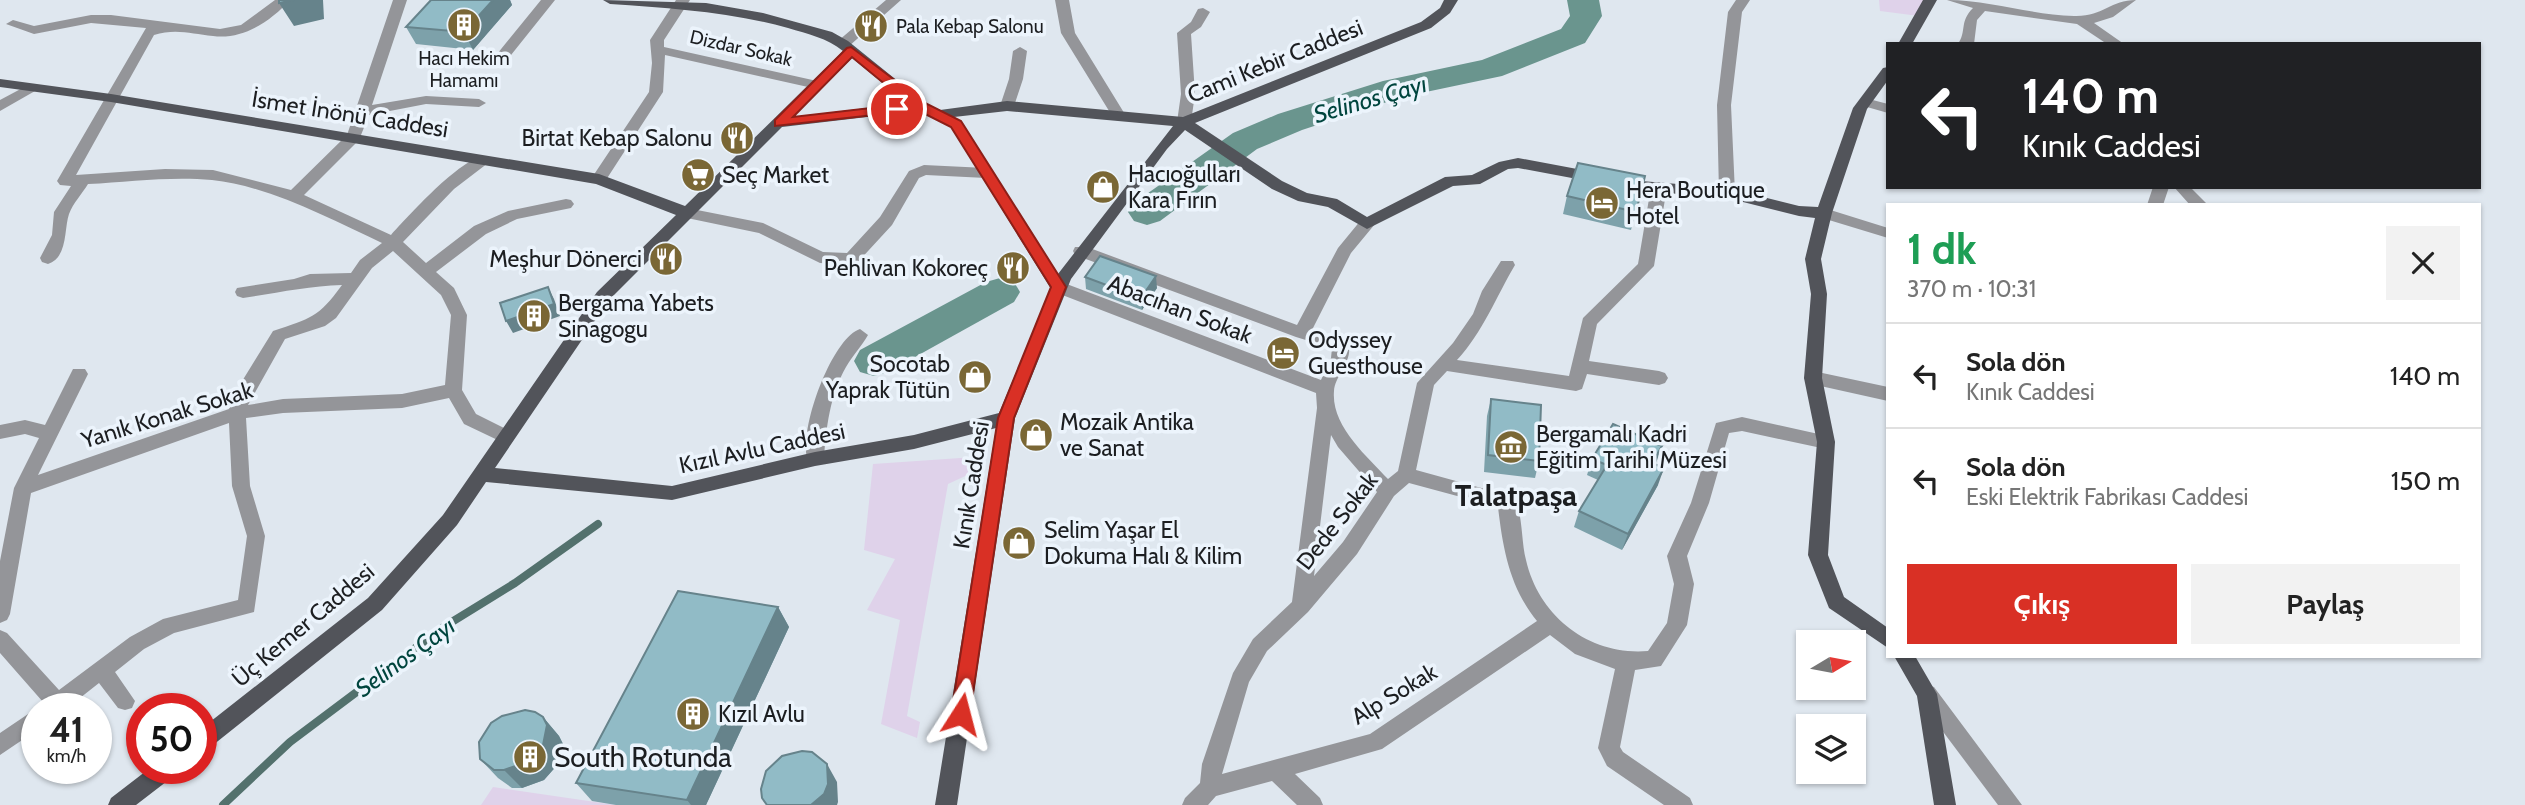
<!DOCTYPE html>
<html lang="tr">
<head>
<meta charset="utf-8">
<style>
  :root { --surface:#fff; --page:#f2f2f2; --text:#222; --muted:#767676; --line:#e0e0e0; --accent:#d93025 }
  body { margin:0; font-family:Cabin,sans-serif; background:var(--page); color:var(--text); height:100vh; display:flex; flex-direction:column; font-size:26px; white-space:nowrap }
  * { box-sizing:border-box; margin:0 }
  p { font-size:23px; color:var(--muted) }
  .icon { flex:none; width:38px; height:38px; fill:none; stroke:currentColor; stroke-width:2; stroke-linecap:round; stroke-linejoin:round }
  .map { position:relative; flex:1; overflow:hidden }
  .details { position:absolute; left:1886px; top:203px; width:595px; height:455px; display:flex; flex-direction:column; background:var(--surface); border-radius:0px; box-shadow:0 2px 5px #0004 }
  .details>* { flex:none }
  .top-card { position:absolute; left:1886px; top:42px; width:595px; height:147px; border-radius:0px; box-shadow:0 2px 5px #0004; background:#202124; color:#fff; overflow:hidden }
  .needle { width:46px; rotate:80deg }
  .buttons { position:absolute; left:1796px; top:630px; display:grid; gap:14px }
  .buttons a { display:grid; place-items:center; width:70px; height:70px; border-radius:0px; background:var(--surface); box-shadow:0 2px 5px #0004; font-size:35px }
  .speed { position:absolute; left:21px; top:693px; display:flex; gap:14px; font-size:35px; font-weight:700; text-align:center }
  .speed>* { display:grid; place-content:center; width:91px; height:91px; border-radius:50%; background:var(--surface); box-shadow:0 2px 5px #0004; line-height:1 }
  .speed small { font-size:18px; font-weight:400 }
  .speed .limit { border:10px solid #d22; background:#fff; color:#111 }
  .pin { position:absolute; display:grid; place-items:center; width:60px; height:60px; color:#fff; margin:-30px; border:4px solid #fff; border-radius:50%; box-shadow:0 2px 7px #0007 }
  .me { position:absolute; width:77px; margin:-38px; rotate:9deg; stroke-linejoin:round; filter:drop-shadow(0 0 5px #0008) }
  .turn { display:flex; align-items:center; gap:24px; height:147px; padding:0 21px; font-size:32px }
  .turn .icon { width:91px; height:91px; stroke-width:2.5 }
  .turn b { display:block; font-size:49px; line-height:60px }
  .round { display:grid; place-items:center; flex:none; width:74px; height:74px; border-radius:0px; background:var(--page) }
  .overview { display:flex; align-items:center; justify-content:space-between; height:119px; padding:0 21px }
  h1 { font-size:42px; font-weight:800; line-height:52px; color:#1e9e55 }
  .button { display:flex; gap:14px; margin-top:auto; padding:14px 21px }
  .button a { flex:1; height:80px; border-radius:0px; background:var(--accent); color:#fff; font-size:28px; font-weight:800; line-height:80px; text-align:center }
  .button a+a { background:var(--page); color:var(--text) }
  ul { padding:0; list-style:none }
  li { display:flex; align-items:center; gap:21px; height:105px; padding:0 21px; border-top:2px solid var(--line) }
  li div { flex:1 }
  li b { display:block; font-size:26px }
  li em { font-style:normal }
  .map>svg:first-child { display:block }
  .green { fill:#dfd2ea }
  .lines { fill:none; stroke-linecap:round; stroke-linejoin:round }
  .stream { stroke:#53716d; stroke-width:8 }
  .river { fill:#6a958e; fill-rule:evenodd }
  .minor { fill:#949599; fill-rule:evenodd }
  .major { fill:#52545a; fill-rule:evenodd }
  .wall { fill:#7da1aa }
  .shaded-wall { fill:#66838b }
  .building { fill:#91bbc6; stroke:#66838b; stroke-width:2 }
  .route { fill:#d93025; stroke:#8d1f18; stroke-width:2 }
  .labels { text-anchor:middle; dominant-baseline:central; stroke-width:7; stroke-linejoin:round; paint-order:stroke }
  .far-poi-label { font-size:19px; fill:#1c1e21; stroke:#ecf4fc; text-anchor:start }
  .far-street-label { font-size:19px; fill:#1c1e21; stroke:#ecf4fc }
  .street-label { font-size:23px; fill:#1c1e21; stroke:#ecf4fc }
  .poi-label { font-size:23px; fill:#1c1e21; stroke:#ecf4fc; text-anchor:start }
  .water-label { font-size:24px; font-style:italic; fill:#00453e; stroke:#ecf4fc }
  .near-poi-label { font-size:28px; fill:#1c1e21; stroke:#ecf4fc; text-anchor:start }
  .district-label { font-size:30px; font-weight:bold; fill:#1c1e21; stroke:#ecf4fc }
</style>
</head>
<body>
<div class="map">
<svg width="2525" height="805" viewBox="0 0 2525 805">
  <rect width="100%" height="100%" fill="#dfe7ef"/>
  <path class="green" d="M 1879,0 L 1930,0 L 1919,16 L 1880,11 Z
    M 975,457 L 974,472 L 948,484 L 907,716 L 920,722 L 917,738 L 881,724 L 900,620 L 867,610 L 895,559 L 864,550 L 873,464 Z
    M 493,787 L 616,805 L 481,805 Z"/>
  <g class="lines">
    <path class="stream" d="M 223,805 L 290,742 L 442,628 L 515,583 L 598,524"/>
    <path class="river" d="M 1567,0 L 1599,0 L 1602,16 L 1585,43 L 1502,76 L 1402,97 L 1302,130 L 1257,149 L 1160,221 L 1147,225 L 1134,221 L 1128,212 L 1134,203 L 1233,133 L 1278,114 L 1383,81 L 1482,60 L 1561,29 L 1570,16 Z
      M 1000,278 L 1014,282 L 1020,292 L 1014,302 L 888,372 L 874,376 L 860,372 L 854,361 L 860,350 L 986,282 Z"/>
    <path class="minor" d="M 275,0 L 290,0 C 271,21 243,40 213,36 C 192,34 176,28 154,35 L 76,175 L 165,169 L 213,170 L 291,190 L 347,135 L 393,0 L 407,0 L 372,105 L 426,96 L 479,99 L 486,103 L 479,107 L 426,104 L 369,115 L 359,140 L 304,195 L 391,235 C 407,218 466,151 488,157 L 490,160 L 488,163 L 454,189 L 403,242 L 426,263 L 474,226 L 508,211 L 566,199 L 571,200 L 574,204 L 571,208 L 517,219 L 486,234 L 436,272 L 454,288 L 467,315 L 462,390 L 476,414 L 512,432 L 515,437 L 512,442 L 506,444 L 464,424 L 449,398 L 402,408 L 283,413 L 246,418 L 250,486 L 265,536 L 254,612 L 174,633 L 144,649 L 115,672 L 135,701 L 132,708 L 125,710 L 118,708 L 99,683 L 66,709 L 40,709 L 43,702 L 0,653 L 0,630 L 7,633 L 59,690 L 130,637 L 163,619 L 238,600 L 247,536 L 232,486 L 229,423 L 31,493 L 10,614 L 7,620 L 0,623 L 0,561 L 14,488 L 39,438 L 25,434 L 0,439 L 0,425 L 25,420 L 45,425 L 73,369 L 85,369 L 88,374 L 38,475 L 229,409 L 236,391 L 273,331 C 311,318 318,318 342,285 C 309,286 276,293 243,298 L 237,296 L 235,292 L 237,288 L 294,279 L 310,274 L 351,273 L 360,260 L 382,243 C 330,219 269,186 212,180 C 171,176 129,182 88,184 C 82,194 73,203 69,214 C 64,228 68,258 48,264 L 42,262 L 40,258 L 52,235 L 54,212 L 71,186 L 60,185 L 57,181 L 146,28 L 91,23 L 34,34 L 6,24 L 13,20 L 34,26 L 91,15 L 111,15 L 220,29 L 241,25 ZM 393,251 L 441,295 L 451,315 L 445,385 L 402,394 L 283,399 L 248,405 L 285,339 L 325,326 L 336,318 L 372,268 Z
      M 541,0 L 555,0 L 503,65 L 493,65 L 493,59 Z
      M 676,0 L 690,0 L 664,40 L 664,47 L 817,81 L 824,85 L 817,89 L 665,55 L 663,92 L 604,183 L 594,183 L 591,179 L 649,92 L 652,63 L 650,40 Z
      M 886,0 L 901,0 L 848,47 L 838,47 L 838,41 Z
      M 1055,0 L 1069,0 L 1075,33 L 1126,116 L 1124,119 L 1114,119 L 1061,33 Z
      M 1736,0 L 1750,0 L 1742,12 L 1731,105 L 1735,193 L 1727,198 L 1719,193 L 1717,105 L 1728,12 Z
      M 1947,0 C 1990,0 2031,15 2074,16 C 2103,17 2110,0 2136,0 L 2113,17 L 2094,23 L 2124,44 L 2107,44 L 2077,24 L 1985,11 L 1977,20 L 1974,44 L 1958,44 C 1967,31 1959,22 1973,8 Z
      M 1203,8 L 1210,12 L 1201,27 L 1191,34 L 1195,94 L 1191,122 L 1184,127 L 1177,122 L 1181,94 L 1177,33 L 1191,22 L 1198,9 Z
      M 1020,47 L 1027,51 L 1023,79 L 1014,106 L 1007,111 L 1000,106 L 1009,79 L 1013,51 Z
      M 30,84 L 35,85 L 35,91 L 0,111 L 0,100 Z
      M 1865,98 L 1888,104 L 1888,113 L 1860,105 L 1858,102 Z
      M 924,165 L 986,168 L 994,173 L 986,178 L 926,175 L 919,178 L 892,225 L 857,263 L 851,265 L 820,263 L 759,233 L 687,218 L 679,213 L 687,208 L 763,223 L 823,252 L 847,253 L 880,217 L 909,171 Z
      M 1659,182 L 1667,187 L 1654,266 L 1597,324 L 1589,361 L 1659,371 L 1665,373 L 1668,378 L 1665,383 L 1659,385 L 1587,374 L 1582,389 L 1576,391 L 1447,371 L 1434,385 L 1416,470 L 1514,497 C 1523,514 1521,541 1526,560 C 1539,617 1590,656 1648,651 L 1667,623 L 1674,584 L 1667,556 L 1691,503 L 1716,423 L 1742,417 L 1832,437 L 1835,442 L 1832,447 L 1826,449 L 1742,431 L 1729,433 L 1709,503 L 1687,556 L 1694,584 L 1687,625 L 1661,666 L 1635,670 L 1620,747 L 1623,752 L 1690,798 L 1693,805 L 1664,805 L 1607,766 L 1598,748 L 1615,669 L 1575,654 L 1550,635 L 1382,749 L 1295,774 L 1320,798 L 1323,805 L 1297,805 L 1272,781 L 1216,796 L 1208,805 L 1182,805 L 1185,798 L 1200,783 L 1202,764 L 1233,673 L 1253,639 L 1292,602 L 1317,408 L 1316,393 L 1052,291 L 1050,287 L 1052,283 L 1064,283 L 1321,380 L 1331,358 L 1332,348 L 1296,337 L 1075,255 L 1073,251 L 1075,247 L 1087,247 L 1297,325 L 1338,248 L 1361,220 L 1373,220 L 1375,224 L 1351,253 L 1312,330 L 1347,340 C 1356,359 1335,374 1334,391 C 1331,426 1367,456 1388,479 L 1398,471 L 1417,383 L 1453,343 L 1473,314 L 1482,291 L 1501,261 L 1513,261 L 1515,265 C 1496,297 1483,332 1457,360 L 1569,376 L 1583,318 L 1638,264 L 1651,187 ZM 1331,435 L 1338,447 L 1377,492 L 1343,542 L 1314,576 ZM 1409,483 L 1498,507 C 1503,550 1510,588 1537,621 L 1370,734 L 1222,774 L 1249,682 L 1267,651 L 1308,612 L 1357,554 L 1394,496 Z
      M 2153,187 L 2169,187 L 2163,205 L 2147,205 Z
      M 2174,187 L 2190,187 L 2208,205 L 2190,205 Z
      M 1824,208 L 1888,228 L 1888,238 L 1819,217 L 1816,213 Z
      M 860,329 L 868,335 C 862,346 852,356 846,367 C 830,395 826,428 824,459 L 821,464 L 809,464 C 795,438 831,338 860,329 Z
      M 1813,371 L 1888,387 L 1888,401 L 1807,383 L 1804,378 L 1807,373 Z
      M 1927,685 L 1934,687 L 2022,805 L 1998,805 L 1920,701 L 1917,694 L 1920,687 Z
      M 37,708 L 37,730 L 0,755 L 0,733 Z"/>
    <path class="major" d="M 603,0 L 706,3 L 763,13 L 832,32 L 848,41 L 925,103 L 940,110 L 1007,101 L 1183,117 L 1421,22 L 1440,8 L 1444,0 L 1458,0 L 1450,13 L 1431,28 L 1195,123 L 1282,181 L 1307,193 L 1337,199 L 1367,217 L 1445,177 L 1472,175 L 1499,162 L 1518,158 L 1641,181 L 1727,188 L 1799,206 L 1818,207 L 1853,108 L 1883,68 L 1888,67 L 1888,80 L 1867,109 L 1832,213 L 1821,259 L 1827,294 L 1822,378 L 1835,442 L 1828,555 L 1844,597 L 1888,628 L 1888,648 L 1829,608 L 1808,555 L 1817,442 L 1804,378 L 1811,294 L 1805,259 L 1815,218 L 1799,216 L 1727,198 L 1641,191 L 1518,168 L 1508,169 L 1480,184 L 1453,186 L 1367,229 L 1328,207 L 1298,201 L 1272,189 L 1185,130 L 1167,149 L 1071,279 L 1015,418 L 957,805 L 935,805 L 996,428 L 914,449 L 815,466 L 672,500 L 486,482 L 457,525 L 382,610 L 208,749 L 201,752 L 201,729 L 368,598 L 443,515 L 597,292 L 676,215 L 596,184 L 111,102 L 0,87 L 0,79 L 111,94 L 599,174 L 685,206 L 843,51 C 827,38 808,34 788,28 C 730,12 670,8 610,4 ZM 852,58 L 907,103 L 793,117 ZM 918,111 L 951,127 L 1051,289 L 999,413 L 914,435 L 815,452 L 672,486 L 495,468 L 609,300 L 782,127 ZM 1007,111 L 1173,126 L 1058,274 L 961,121 L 954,117 Z
      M 1923,0 L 1937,0 L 1912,44 L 1898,44 Z
      M 1894,656 L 1915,656 L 1937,694 L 1956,805 L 1934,805 L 1917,696 Z
      M 150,768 L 178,768 L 175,775 L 136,805 L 108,805 L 111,798 Z"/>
  </g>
  <path class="wall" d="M 431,0 L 510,0 L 512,5 L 473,50 L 416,44 L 406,27 Z
    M 1645,176 L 1631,230 L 1563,214 L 1567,196 Z
    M 1085,277 L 1157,288 L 1142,310 L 1086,289 Z
    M 1491,399 L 1539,461 L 1535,478 L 1484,472 L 1487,416 Z
    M 1592,459 L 1655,464 L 1658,485 L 1622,550 L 1574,527 L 1579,511 L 1598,480 L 1587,475 Z
    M 778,607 L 789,627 L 706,805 L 616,805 L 592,801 L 576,783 Z
    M 543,717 L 559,736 L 563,744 L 559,763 L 544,780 L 522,788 L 512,788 L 498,778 L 480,759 Z"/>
  <path class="shaded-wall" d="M 294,0 L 323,0 L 324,19 L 294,26 L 279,3 Z
    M 493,0 L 510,0 L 512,5 L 473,50 L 464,32 Z
    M 1156,276 L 1157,288 L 1142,310 L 1141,298 Z
    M 548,287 L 554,299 L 560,316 L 513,333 L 506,321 Z
    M 1662,446 L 1656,463 L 1646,480 L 1652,463 Z
    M 1664,468 L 1658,485 L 1622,550 L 1628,534 Z
    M 778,607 L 789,627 L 706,805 L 691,805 L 687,800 Z
    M 543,717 L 559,736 L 563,744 L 559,763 L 544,780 L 522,788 L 504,770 Z
    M 827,764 L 837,782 L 838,802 L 837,805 L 811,805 Z"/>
  <path class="building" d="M 279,0 L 294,0 L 279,3 Z
    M 431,0 L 493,0 L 464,32 L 406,27 Z
    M 1578,163 L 1645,176 L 1636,212 L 1567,196 Z
    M 1100,256 L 1156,276 L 1141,298 L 1085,277 Z
    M 548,287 L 554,304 L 506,321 L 500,303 Z
    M 1491,399 L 1541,405 L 1539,461 L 1488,455 Z
    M 1613,424 L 1662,446 L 1652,463 L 1664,468 L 1628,534 L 1579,511 L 1607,465 L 1592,459 Z
    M 678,591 L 778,607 L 687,800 L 576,783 Z
    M 525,710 L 535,712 L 543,717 L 547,725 L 543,745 L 527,762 L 504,770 L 494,770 L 480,759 L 479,742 L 491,723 L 502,716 Z
    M 802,751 L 812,752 L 827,764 L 828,784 L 824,794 L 811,805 L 767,805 L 762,798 L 761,789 L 766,771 L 782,756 Z"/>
  <path class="route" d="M 851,47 L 925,103 L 961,121 L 1066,287 L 1014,418 L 970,714 L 967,720 L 961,722 L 954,720 L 951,714 L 998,418 L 1051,287 L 951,127 L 915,109 L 852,57 L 793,117 L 897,105 L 901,106 L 901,112 L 775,126 L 775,120 L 847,48 Z"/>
  <defs>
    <g id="building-disc" transform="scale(1.75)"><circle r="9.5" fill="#7a6735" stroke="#ecf4fc"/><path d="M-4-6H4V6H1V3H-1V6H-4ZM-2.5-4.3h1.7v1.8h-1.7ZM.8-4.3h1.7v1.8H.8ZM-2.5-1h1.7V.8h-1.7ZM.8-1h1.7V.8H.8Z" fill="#fff"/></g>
    <g id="restaurant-disc" transform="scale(1.75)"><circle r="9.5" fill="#7a6735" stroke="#ecf4fc"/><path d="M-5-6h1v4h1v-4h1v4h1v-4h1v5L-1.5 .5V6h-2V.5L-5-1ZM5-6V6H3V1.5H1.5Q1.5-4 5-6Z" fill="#fff"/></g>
    <g id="supermarket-disc" transform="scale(1.75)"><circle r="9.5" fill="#7a6735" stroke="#ecf4fc"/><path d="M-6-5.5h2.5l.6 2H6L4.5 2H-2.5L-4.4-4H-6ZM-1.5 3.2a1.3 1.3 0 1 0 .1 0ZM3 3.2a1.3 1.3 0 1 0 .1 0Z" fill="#fff"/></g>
    <g id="shop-disc" transform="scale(1.75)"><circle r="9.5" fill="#7a6735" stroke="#ecf4fc"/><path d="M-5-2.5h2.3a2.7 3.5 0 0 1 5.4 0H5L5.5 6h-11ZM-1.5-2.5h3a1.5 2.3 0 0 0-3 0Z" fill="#fff"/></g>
    <g id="hotel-disc" transform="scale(1.75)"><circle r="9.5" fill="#7a6735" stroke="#ecf4fc"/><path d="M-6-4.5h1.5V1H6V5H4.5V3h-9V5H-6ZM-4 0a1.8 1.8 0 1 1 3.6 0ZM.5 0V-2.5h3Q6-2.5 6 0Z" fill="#fff"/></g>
    <g id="museum-disc" transform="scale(1.75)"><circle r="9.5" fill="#7a6735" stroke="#ecf4fc"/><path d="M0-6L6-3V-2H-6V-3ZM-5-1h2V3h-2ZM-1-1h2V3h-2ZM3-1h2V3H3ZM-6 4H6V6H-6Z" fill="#fff"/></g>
  </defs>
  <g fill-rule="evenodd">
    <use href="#building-disc" x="464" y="25"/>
    <use href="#restaurant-disc" x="871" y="26"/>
    <use href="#restaurant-disc" x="737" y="138"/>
    <use href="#supermarket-disc" x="698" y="175"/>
    <use href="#shop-disc" x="1103" y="187"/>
    <use href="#hotel-disc" x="1602" y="203"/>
    <use href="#restaurant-disc" x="666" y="259"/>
    <use href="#restaurant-disc" x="1013" y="268"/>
    <use href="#building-disc" x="534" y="316"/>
    <use href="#hotel-disc" x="1283" y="353"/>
    <use href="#shop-disc" x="975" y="377"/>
    <use href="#shop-disc" x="1036" y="435"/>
    <use href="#museum-disc" x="1511" y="447"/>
    <use href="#shop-disc" x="1019" y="543"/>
    <use href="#building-disc" x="693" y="714"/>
    <use href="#building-disc" x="530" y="757"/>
  </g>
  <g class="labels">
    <g class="far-poi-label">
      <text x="896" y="26">Pala Kebap Salonu</text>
      <text x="464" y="58" text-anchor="middle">Hacı Hekim<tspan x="464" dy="22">Hamamı</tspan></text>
    </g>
    <g class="far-street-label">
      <text transform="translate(741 48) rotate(13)">Dizdar Sokak</text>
    </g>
    <g class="street-label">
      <text transform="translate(1275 61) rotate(-22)">Cami Kebir Caddesi</text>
      <text transform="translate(350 114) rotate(9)">İsmet İnönü Caddesi</text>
      <text transform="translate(1180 309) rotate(21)">Abacıhan Sokak</text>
      <text transform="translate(167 415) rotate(-17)">Yanık Konak Sokak</text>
      <text transform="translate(762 448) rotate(-12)">Kızıl Avlu Caddesi</text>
      <text transform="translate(971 485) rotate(-81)">Kınık Caddesi</text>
      <text transform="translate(1337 521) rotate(-52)">Dede Sokak</text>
      <text transform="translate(303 625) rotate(-40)">Üç Kemer Caddesi</text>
      <text transform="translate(1394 694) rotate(-31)">Alp Sokak</text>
    </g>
    <g class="poi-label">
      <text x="712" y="138" text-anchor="end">Birtat Kebap Salonu</text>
      <text x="1128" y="174">Hacıoğulları<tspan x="1128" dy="26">Kara Fırın</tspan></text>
      <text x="722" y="175">Seç Market</text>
      <text x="1626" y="190">Hera Boutique<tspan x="1626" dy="26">Hotel</tspan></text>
      <text x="642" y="259" text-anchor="end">Meşhur Dönerci</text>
      <text x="988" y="268" text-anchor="end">Pehlivan Kokoreç</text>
      <text x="558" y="303">Bergama Yabets<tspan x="558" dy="26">Sinagogu</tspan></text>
      <text x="1308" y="340">Odyssey<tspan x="1308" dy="26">Guesthouse</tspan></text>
      <text x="950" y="364" text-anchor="end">Socotab<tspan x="950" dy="26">Yaprak Tütün</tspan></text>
      <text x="1060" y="422">Mozaik Antika<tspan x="1060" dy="26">ve Sanat</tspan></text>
      <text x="1536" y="434">Bergamalı Kadri<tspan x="1536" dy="26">Eğitim Tarihi Müzesi</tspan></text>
      <text x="1044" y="530">Selim Yaşar El<tspan x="1044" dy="26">Dokuma Halı &amp; Kilim</tspan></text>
      <text x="718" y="714">Kızıl Avlu</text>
    </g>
    <g class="water-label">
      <text transform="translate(1370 99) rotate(-16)">Selinos Çayı</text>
      <text transform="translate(405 657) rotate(-36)">Selinos Çayı</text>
    </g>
    <g class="near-poi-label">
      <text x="554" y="757">South Rotunda</text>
    </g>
    <g class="district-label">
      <text x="1516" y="495">Talatpaşa</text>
    </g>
  </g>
</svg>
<div class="buttons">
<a><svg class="needle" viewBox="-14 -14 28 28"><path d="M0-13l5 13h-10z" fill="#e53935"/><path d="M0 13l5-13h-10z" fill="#767676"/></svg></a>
<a><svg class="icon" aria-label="layers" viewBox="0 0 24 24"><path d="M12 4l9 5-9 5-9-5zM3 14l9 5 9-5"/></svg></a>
</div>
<div class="speed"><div>41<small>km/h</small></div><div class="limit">50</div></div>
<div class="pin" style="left:897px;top:109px;background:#d93025"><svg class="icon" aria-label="arrive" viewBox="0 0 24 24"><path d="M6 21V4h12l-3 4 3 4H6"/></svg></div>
<svg class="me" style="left:961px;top:714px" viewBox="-20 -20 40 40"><path d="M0-17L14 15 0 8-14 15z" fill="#d93025" stroke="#fff" stroke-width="4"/></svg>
<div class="top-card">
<div class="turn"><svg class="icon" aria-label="left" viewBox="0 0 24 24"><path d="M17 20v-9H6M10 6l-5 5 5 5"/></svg><div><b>140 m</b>Kınık Caddesi</div></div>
</div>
<section class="details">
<div class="overview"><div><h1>1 dk</h1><p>370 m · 10:31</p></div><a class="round"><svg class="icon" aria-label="close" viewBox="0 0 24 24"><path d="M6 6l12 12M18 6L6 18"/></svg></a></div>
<ul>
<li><svg class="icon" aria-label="left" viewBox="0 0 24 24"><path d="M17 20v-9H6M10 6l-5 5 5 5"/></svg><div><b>Sola dön</b><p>Kınık Caddesi</p></div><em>140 m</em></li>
<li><svg class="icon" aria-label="left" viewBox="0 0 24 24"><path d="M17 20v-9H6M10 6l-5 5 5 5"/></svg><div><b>Sola dön</b><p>Eski Elektrik Fabrikası Caddesi</p></div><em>150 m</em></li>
</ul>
<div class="button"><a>Çıkış</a><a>Paylaş</a></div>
</section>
</div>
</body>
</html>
